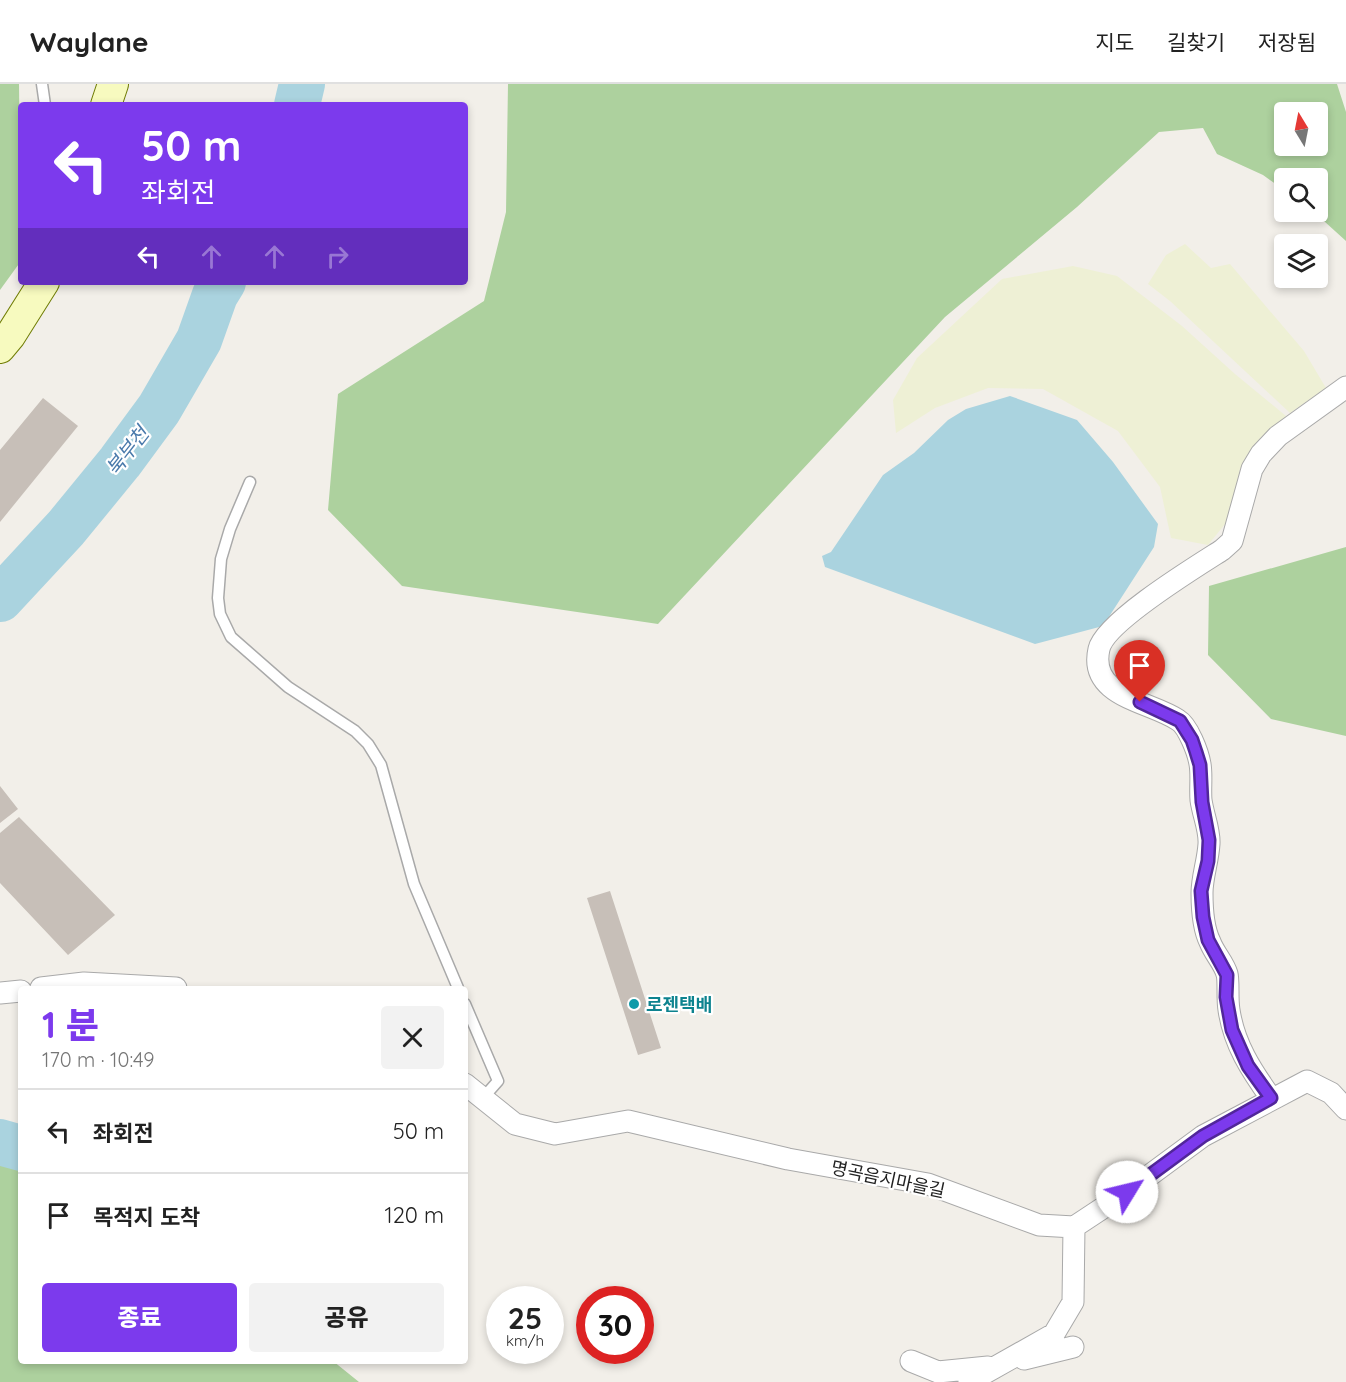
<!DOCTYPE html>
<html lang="ko">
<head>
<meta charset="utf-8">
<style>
  :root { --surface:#fff; --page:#f2f2f2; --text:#222; --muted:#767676; --line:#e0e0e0; --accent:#7c3aed }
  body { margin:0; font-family:Quicksand,"Noto Sans KR",sans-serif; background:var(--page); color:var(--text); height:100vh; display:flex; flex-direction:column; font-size:22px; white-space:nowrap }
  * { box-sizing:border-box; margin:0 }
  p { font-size:20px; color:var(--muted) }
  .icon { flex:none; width:33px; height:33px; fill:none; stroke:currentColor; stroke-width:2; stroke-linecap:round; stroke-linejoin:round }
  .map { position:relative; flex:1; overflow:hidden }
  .drawer { position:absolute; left:18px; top:902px; width:450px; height:378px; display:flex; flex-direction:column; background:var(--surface); border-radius:6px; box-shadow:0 3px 9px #0003 }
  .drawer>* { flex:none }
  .hud { position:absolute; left:18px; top:18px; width:450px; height:183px; border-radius:6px; box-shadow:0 3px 9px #0003; background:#7c3aed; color:#fff; overflow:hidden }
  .needle { width:39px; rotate:350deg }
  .fabs { position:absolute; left:1274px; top:18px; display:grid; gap:12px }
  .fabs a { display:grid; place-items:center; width:54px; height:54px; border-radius:6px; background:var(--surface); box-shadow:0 3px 9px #0003; font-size:30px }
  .speed { position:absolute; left:486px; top:1202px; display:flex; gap:12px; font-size:30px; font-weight:700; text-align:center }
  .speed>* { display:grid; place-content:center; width:78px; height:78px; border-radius:50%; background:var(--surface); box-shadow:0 3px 9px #0003; line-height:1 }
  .speed small { font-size:15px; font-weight:400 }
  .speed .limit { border:9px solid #d22; background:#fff; color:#111 }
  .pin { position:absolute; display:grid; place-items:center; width:51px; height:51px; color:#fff; margin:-62px -26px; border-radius:50% 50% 50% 0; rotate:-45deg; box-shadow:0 0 6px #0007 }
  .pin .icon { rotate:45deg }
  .me { position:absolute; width:66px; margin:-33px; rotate:54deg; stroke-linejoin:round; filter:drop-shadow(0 0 4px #0008) }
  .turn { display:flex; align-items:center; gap:21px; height:126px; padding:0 24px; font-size:27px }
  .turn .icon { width:78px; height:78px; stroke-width:2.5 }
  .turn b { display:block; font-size:42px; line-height:51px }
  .lanes { display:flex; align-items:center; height:57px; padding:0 24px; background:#0003; justify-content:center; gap:30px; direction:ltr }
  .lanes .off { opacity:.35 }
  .round { display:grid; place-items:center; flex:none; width:63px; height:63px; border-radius:6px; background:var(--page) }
  .summary { display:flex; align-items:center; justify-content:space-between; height:102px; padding:0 24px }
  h1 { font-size:36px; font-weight:800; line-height:45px; color:var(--accent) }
  .action { display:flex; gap:12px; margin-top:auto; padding:12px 24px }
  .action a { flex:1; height:69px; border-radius:6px; background:var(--accent); color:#fff; font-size:24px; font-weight:800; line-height:69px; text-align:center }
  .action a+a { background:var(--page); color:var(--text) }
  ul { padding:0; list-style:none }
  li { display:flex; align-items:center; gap:18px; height:84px; padding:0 24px; border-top:2px solid var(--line) }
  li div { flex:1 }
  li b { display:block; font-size:22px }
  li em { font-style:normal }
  header { display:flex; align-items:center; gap:36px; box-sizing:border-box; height:84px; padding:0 30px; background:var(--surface); border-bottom:2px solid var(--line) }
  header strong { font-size:28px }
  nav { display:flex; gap:33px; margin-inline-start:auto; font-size:21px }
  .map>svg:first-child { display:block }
  .farmland { fill:#eef0d5 }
  .forest { fill:#add19e; fill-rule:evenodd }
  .water { fill:#aad3df }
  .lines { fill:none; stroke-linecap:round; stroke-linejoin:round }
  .river { stroke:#aad3df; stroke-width:46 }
  .building { fill:#c7bfb8 }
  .lane-casing { stroke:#a9a9a9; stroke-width:13 }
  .street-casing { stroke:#a9a9a9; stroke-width:23 }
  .secondary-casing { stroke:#707d05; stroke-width:32 }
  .lane { stroke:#fff; stroke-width:10 }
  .street { stroke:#fff; stroke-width:21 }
  .secondary { stroke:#f7fabf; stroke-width:30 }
  .route-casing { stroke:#51269a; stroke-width:15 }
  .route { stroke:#7c3aed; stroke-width:10 }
  .culture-dot { fill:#0f9aa8; stroke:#fff; stroke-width:2 }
  .labels { text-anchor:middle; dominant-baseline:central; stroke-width:4.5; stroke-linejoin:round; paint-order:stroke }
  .culture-label { font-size:18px; font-weight:bold; fill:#0d838f; stroke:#fff; text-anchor:start }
  .street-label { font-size:18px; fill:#222; stroke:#fff }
  .water-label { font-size:20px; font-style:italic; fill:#4a7aab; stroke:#fff }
</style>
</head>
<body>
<header>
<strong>Waylane</strong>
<nav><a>지도</a><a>길찾기</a><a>저장됨</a></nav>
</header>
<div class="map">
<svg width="1346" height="1298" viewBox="0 0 1346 1298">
  <rect width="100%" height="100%" fill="#f2efe9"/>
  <path class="farmland" d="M 1185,160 L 1211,184 L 1230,180 L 1304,267 L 1326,304 L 1290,329 L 1170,217 L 1148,200 L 1166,171 Z
    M 1073,182 L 1117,192 L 1182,242 L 1235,290 L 1286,332 L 1240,385 L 1230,434 L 1208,461 L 1171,454 L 1160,403 L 1118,347 L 1043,305 L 988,304 L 935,324 L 896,349 L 893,316 L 917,274 L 1002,195 Z"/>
  <path class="forest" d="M 0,0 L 19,0 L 21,177 L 0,206 Z
    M 508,0 L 1337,0 L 1346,28 L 1346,157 L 1314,128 L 1317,128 L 1317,94 L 1284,94 L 1284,106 L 1263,91 L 1217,70 L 1203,44 L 1159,48 L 1077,123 L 945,233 L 658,540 L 402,502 L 328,426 L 338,310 L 484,217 L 506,128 ZM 1284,28 L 1317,28 L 1317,62 L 1284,62 Z
    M 1346,463 L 1346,652 L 1271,635 L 1208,571 L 1209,502 Z
    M 0,1071 L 21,1079 L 21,1276 L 333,1277 L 359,1298 L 0,1298 Z"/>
  <path class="water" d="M 1010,312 L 1077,336 L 1113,378 L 1158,440 L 1154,463 L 1103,542 L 1035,560 L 825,483 L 822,472 L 831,468 L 883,391 L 914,369 L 948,336 L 966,325 Z"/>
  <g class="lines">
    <path class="river" d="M 297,21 L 302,0
      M 0,515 L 66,444 L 120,378 L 159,325 L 199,256 L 215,211 L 223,198
      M 0,1058 L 21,1064"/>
  </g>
  <path class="building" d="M 43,314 L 78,342 L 0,438 L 0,366 Z
    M 0,702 L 18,725 L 0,739 Z
    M 19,733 L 115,831 L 68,871 L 0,799 L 0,749 Z
    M 610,807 L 661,964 L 638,971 L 587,814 Z"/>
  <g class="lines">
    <g class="lane-casing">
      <path id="lane" d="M 42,0 L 45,21
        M 250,398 L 230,445 L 221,475 L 218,514 L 220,530 L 231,553 L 288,603 L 355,647 L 368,660 L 381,681 L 414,800 L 458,904
        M 465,920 L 498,997 L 483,1014"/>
    </g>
    <g class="street-casing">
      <path id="street" d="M 41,904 L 84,899 L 176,904
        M 0,909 L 21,907
        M 465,1000 L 515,1040 L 555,1050 L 628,1037 L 788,1075 L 928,1100 L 1039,1141 L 1074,1143 L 1127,1108 L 1203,1052 L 1307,997 L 1331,1009 L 1346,1025
        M 1271,1014 C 1251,986 1234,960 1229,926 C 1227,915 1229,897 1227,890 C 1224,879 1214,869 1210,858 C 1203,844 1202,825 1202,809 C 1202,793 1208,777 1209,760 C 1210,746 1203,731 1201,716 C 1200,704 1202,691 1200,680 C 1198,668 1188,642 1178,636 C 1150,617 1088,613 1099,565 C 1105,538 1197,482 1222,466 L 1232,457 L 1252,385 L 1261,370 L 1278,352 L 1346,303
        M 1024,1275 L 1073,1263
        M 911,1277 L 938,1288 L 988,1283
        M 969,1298 L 1054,1250 L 1073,1218 L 1074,1143"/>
    </g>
    <g class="secondary-casing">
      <path id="secondary" d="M 106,21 L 113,0
        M 0,264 L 10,252 L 44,198"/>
    </g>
    <use href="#lane" class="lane"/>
    <use href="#street" class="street"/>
    <use href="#secondary" class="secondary"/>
  </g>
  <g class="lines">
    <g class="route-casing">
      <path id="route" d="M 1127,1108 L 1203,1052 L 1271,1014 L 1248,982 L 1232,946 L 1226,913 L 1227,891 L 1208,856 L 1203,833 L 1201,807 L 1208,777 L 1209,756 L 1202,718 L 1200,681 L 1196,668 L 1192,656 L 1180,637 L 1140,618"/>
    </g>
    <use href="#route" class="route"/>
  </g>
  <circle class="culture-dot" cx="634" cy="920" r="6"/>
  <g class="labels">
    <g class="culture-label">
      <text x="646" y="920">로젠택배</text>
    </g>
    <g class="street-label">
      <text transform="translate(888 1095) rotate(12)">명곡음지마을길</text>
    </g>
    <g class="water-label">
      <text transform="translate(127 367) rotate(-52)">북부천</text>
    </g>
  </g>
</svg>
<div class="fabs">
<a><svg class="needle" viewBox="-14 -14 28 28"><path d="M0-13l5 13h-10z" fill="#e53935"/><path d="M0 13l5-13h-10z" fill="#767676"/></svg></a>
<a><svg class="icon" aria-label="search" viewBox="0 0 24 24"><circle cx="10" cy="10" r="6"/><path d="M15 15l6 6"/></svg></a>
<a><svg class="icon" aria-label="layers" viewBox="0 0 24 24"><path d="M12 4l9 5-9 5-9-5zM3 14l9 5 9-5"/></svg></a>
</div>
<div class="speed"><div>25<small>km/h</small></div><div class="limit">30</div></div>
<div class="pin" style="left:1140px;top:618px;background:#d93025"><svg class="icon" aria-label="arrive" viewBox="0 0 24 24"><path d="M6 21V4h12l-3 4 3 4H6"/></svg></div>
<svg class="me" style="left:1127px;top:1108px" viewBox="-20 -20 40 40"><circle r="19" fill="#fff"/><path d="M0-13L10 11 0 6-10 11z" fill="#7c3aed"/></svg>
<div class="hud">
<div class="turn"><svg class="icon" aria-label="left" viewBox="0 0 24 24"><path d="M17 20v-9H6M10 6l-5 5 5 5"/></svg><div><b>50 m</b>좌회전</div></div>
<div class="lanes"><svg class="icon" aria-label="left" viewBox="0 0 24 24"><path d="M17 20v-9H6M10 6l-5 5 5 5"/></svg><svg class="icon off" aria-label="ahead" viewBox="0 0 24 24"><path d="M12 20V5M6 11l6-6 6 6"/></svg><svg class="icon off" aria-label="ahead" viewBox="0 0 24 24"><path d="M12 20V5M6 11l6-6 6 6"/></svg><svg class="icon off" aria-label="right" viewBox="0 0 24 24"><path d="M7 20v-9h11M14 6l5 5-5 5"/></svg></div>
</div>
<section class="drawer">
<div class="summary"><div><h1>1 분</h1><p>170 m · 10:49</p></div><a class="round"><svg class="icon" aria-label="close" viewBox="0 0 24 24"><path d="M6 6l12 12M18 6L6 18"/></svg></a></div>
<ul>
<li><svg class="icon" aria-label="left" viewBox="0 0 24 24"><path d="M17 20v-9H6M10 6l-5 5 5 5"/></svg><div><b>좌회전</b></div><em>50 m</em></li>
<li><svg class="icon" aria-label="arrive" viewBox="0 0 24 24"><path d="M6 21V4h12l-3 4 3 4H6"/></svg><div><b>목적지 도착</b></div><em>120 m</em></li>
</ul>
<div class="action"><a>종료</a><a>공유</a></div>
</section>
</div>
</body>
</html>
